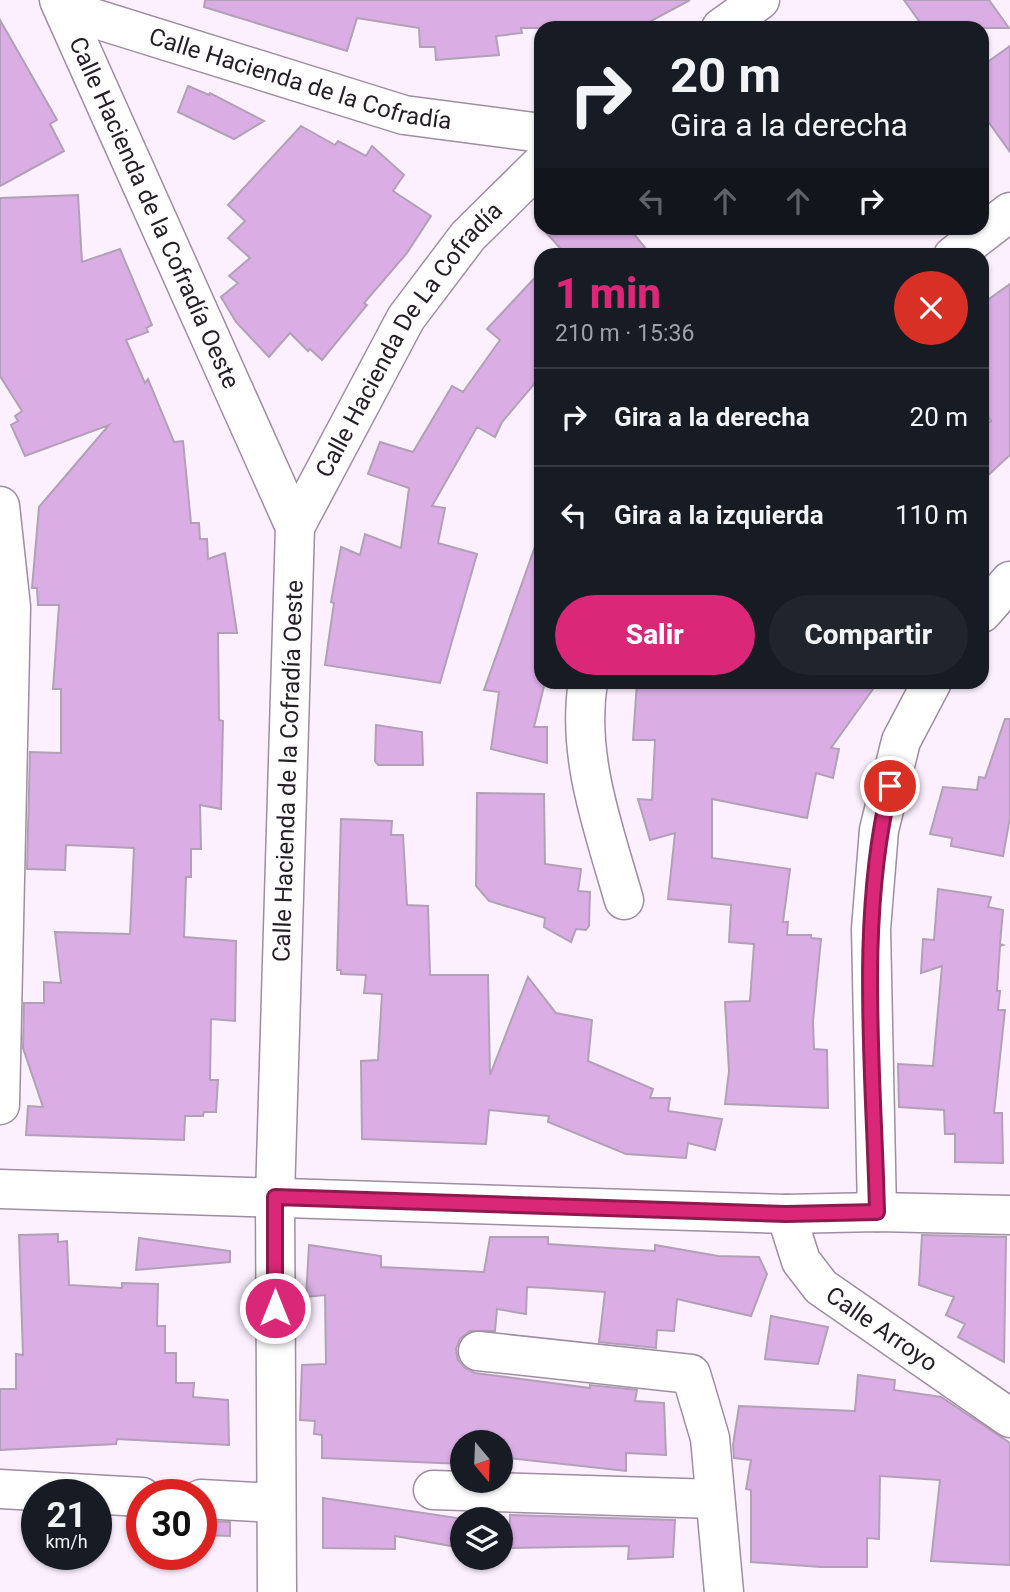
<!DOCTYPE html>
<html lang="es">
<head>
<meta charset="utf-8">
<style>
  :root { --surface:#171b24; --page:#20242c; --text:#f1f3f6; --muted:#9ea1a6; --line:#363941; --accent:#db2777 }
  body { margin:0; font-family:Roboto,sans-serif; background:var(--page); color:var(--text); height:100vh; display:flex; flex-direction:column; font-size:26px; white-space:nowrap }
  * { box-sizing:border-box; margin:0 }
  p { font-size:23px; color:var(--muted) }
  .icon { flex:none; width:38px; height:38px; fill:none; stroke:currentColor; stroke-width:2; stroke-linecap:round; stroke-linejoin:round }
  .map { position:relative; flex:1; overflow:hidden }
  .side { position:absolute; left:534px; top:248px; width:455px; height:441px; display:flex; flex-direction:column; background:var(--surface); border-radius:21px; box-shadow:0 2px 5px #0004 }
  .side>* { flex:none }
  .hud { position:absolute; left:534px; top:21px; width:455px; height:214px; border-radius:21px; box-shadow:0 2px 5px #0004; background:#171b24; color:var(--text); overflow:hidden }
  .needle { width:46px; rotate:161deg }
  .buttons { position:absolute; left:450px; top:1430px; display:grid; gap:14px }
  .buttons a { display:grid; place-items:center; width:63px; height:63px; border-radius:50%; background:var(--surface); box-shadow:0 2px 5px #0004; font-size:35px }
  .speed { position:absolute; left:21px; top:1479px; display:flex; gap:14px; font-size:35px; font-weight:700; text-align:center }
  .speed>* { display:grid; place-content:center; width:91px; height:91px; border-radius:50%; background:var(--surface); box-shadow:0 2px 5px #0004; line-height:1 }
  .speed small { font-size:18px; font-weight:400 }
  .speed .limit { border:10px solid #d22; background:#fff; color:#111 }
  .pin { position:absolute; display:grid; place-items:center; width:60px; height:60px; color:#fff; margin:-30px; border:4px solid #fff; border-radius:50%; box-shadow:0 2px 7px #0007 }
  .me { position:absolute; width:77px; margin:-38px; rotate:0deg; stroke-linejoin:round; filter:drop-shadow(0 0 5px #0008) }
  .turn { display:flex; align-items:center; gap:24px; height:147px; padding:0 21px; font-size:32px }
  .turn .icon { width:91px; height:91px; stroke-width:2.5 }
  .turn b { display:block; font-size:49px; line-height:60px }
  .lanes { display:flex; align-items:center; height:66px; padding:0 21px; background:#0003; justify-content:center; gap:35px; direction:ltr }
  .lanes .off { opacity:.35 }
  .round { display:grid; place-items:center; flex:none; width:74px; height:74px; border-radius:37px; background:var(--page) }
  .overview { display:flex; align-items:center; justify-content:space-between; height:119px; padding:0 21px }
  h1 { font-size:42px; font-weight:800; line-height:52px; color:var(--accent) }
  .action { display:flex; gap:14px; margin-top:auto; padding:14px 21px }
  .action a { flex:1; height:80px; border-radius:42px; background:var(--accent); color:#fff; font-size:28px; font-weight:800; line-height:80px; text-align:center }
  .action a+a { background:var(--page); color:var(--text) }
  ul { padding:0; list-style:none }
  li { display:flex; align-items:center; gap:21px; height:98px; padding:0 21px; border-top:2px solid var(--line) }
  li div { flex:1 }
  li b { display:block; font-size:26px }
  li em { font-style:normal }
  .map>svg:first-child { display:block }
  .building { fill:#daaee4; stroke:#b2a0b7; stroke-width:2 }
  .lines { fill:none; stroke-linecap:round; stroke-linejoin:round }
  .minor-casing { stroke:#9f8da3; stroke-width:41 }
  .minor { stroke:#fff; stroke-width:38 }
  .route-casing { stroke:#8e194d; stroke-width:18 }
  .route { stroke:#db2777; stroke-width:12 }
  .labels { text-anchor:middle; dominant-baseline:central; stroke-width:6; stroke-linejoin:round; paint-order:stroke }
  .street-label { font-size:24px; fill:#251e27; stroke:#fff }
</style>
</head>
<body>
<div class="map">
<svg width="1010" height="1592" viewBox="0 0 1010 1592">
  <rect width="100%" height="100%" fill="#fcf0ff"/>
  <path class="building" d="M 205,0 L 690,0 L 638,28 L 521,28 L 522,33 L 496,36 L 499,55 L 436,60 L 435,47 L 420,47 L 419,28 L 357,18 L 347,51 L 204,7 Z
    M 904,0 L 989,0 L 1009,28 L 924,28 Z
    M 0,20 L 57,120 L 50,124 L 64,151 L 0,186 Z
    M 1010,46 L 1010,152 L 982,113 L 982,66 Z
    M 188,86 L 209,95 L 210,93 L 264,121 L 234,139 L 178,112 Z
    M 301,126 L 335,145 L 338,141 L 366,156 L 372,146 L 404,175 L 393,191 L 431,216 L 407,253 L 364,303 L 367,305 L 322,360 L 310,349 L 308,351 L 290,333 L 269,357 L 236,322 L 221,297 L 238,283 L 229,276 L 250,258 L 228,238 L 245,221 L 228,205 Z
    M 78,195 L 82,262 L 120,249 L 152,325 L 146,328 L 148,332 L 126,340 L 145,383 L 148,379 L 174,442 L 183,441 L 191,523 L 199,523 L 200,539 L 207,539 L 208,559 L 225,553 L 237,633 L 218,633 L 219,720 L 223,721 L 221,809 L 200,805 L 201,849 L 191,849 L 191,877 L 186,877 L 184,937 L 236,941 L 235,1021 L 211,1019 L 210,1080 L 218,1080 L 216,1112 L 204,1112 L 203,1116 L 185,1116 L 184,1140 L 26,1135 L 28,1106 L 43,1107 L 23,1048 L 24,1003 L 44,1003 L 44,982 L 61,983 L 55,932 L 130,934 L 134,848 L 66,845 L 65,870 L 27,869 L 30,752 L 61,753 L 61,689 L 53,689 L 59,605 L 38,605 L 37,588 L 32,588 L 39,507 L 109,425 L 25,456 L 11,425 L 18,421 L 15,416 L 22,411 L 0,376 L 0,198 Z
    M 542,228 L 629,228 L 652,256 L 567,256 Z
    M 541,271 L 541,376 L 502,422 L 495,437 L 477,427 L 432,506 L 445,508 L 438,543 L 477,554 L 440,683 L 325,665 L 334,603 L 331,602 L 341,547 L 360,555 L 365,534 L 401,548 L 409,488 L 368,474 L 380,442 L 413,452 L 452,386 L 463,392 L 500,340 L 487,329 Z
    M 1010,284 L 1010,455 L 982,481 L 982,427 L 991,421 L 982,407 L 982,304 Z
    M 537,541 L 541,542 L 541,682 L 545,682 L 534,727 L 547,727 L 547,763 L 491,749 L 499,692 L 484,690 Z
    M 637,682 L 878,682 L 831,748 L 839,749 L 833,778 L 816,773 L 807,818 L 712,799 L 712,858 L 790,869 L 783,922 L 788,922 L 787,935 L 811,935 L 811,938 L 821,939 L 813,1021 L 814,1049 L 827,1050 L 828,1108 L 725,1104 L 729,1071 L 725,1002 L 750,1001 L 754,944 L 729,942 L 731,905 L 668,899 L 675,833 L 650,840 L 638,799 L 652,800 L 655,740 L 633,740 Z
    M 1005,719 L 1010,719 L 1010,818 L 1003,856 L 951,846 L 952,838 L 930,834 L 943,787 L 977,790 L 979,777 L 985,778 Z
    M 376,725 L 422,732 L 423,765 L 378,765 L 375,761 Z
    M 477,793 L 544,794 L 545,864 L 581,869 L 578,891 L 590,892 L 589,926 L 586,930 L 576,929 L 571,942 L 544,927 L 545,918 L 489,901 L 476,886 Z
    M 341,819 L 392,821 L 391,835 L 403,835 L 407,905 L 428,906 L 430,975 L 488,975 L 490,1075 L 528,977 L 556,1013 L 592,1020 L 588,1061 L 653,1089 L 650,1098 L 670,1098 L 668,1111 L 722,1119 L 715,1150 L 688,1143 L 686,1158 L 626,1154 L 548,1122 L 549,1116 L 489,1110 L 486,1144 L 362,1139 L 361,1061 L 378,1060 L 382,994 L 364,993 L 366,975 L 341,974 L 341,970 L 337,970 Z
    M 938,889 L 991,897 L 988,907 L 1003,910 L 1000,944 L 1003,945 L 1000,946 L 997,991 L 1000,991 L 998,1010 L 1005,1010 L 994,1113 L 1002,1113 L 1003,1163 L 955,1162 L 955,1134 L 945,1134 L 944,1110 L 899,1107 L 898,1064 L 933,1066 L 942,966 L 921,973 L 923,939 L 934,940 Z
    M 58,1234 L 58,1242 L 67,1241 L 69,1285 L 122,1288 L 122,1283 L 158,1284 L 157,1326 L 165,1326 L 165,1353 L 176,1353 L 176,1383 L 194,1383 L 193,1397 L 228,1400 L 229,1445 L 117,1439 L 116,1444 L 0,1450 L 0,1389 L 16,1389 L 16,1354 L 23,1355 L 19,1235 Z
    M 922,1235 L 1006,1237 L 1004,1362 L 958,1337 L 965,1324 L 946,1315 L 954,1297 L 919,1285 Z
    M 490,1237 L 548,1237 L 548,1244 L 655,1251 L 655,1245 L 718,1256 L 759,1257 L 767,1274 L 751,1316 L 677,1299 L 674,1331 L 657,1330 L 656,1348 L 599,1342 L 605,1292 L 548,1288 L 527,1287 L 526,1314 L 497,1309 L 495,1331 L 470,1331 L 460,1339 L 456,1349 L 458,1360 L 465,1368 L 475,1373 L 590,1388 L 590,1385 L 637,1390 L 635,1401 L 664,1403 L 666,1455 L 626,1453 L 626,1471 L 500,1457 L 500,1442 L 462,1442 L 462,1464 L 322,1458 L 322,1435 L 314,1434 L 315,1421 L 300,1420 L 302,1365 L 326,1364 L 325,1295 L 306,1297 L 309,1245 L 381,1256 L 381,1267 L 484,1272 Z
    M 139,1238 L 230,1251 L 230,1262 L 136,1270 Z
    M 771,1316 L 828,1327 L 818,1364 L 765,1359 Z
    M 858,1375 L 895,1380 L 894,1390 L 941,1397 L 1010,1443 L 1010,1565 L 931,1561 L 940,1480 L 880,1476 L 879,1539 L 867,1538 L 867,1567 L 821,1567 L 751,1562 L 751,1490 L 746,1489 L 751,1460 L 734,1458 L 733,1445 L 739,1406 L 855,1411 Z
    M 323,1498 L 464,1519 L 462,1548 L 395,1536 L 395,1549 L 323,1548 Z
    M 510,1515 L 675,1520 L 673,1557 L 628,1559 L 629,1546 L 509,1548 Z
    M 201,1521 L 230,1522 L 230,1536 L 201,1535 Z
    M 500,1524 L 506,1525 L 507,1550 L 500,1550 Z"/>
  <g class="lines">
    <g class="minor-casing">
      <g id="minor">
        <path id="s1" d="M 59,0 L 295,527 L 275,1197 L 277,1592"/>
        <path id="s2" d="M 64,9 L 404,115 L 541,133"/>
        <path d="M 721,28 L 760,0"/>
        <path d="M 953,256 L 1010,212"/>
        <path d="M 0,506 L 11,607 L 0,1105"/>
        <path id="s3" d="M 295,527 L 406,318 L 468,236 L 541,164"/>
        <path d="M 982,613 L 1010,581"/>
        <path d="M 588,682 C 576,756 604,830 624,900"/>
        <path d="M 0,1189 L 786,1214 L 877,1212 L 1010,1215"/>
        <path d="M 877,1212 L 871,929 L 879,830 L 901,741 L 932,682"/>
        <path id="s4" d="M 786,1214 L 801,1261 L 821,1287 L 1010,1418"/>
        <path d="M 478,1351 L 691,1374 L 710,1438 L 724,1592"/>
        <path d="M 0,1489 L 142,1497"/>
        <path d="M 433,1490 L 715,1499"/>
        <path d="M 201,1499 L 275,1503"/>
      </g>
    </g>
    <use href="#minor" class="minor"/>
  </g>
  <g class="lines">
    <g class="route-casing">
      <path id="route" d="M 275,1308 L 275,1197 L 786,1214 L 877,1212 C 874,1074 857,920 890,786"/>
    </g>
    <use href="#route" class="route"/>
  </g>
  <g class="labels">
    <g class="street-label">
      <text stroke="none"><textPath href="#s2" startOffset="247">Calle Hacienda de la Cofradía</textPath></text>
      <text stroke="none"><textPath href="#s1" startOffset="233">Calle Hacienda de la Cofradía Oeste</textPath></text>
      <text stroke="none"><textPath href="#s3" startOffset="220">Calle Hacienda De La Cofradía</textPath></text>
      <text transform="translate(288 771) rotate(-88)">Calle Hacienda de la Cofradía Oeste</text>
      <text stroke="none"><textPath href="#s4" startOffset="156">Calle Arroyo</textPath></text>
    </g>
  </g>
</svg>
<div class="buttons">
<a><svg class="needle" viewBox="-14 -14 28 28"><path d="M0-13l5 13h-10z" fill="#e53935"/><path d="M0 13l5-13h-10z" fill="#9ea1a6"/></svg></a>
<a><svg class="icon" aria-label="layers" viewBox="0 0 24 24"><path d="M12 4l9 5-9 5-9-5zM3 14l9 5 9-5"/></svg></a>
</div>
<div class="speed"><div>21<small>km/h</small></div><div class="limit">30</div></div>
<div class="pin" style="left:890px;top:786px;background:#d93025"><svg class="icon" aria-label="arrive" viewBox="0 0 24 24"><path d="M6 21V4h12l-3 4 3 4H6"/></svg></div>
<svg class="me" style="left:275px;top:1308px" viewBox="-20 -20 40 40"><circle r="17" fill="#db2777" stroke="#fff" stroke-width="3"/><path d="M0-11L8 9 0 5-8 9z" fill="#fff"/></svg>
<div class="hud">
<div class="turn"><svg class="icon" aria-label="right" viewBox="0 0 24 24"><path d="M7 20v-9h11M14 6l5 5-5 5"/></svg><div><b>20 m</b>Gira a la derecha</div></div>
<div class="lanes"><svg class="icon off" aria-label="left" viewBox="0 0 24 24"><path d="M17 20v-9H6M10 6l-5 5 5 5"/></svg><svg class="icon off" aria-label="ahead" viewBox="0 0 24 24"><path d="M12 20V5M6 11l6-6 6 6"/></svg><svg class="icon off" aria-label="ahead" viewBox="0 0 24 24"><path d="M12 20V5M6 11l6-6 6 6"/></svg><svg class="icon" aria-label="right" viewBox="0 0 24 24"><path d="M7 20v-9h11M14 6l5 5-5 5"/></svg></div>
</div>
<section class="side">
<div class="overview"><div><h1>1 min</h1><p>210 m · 15:36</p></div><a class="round" style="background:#d93025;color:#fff"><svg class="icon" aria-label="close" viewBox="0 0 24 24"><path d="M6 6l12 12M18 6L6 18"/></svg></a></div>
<ul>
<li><svg class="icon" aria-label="right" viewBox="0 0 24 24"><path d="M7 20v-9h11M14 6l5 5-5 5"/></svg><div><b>Gira a la derecha</b></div><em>20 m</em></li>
<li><svg class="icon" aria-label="left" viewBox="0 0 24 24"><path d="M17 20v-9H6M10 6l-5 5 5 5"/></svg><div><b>Gira a la izquierda</b></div><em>110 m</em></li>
</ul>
<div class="action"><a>Salir</a><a>Compartir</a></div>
</section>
</div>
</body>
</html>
